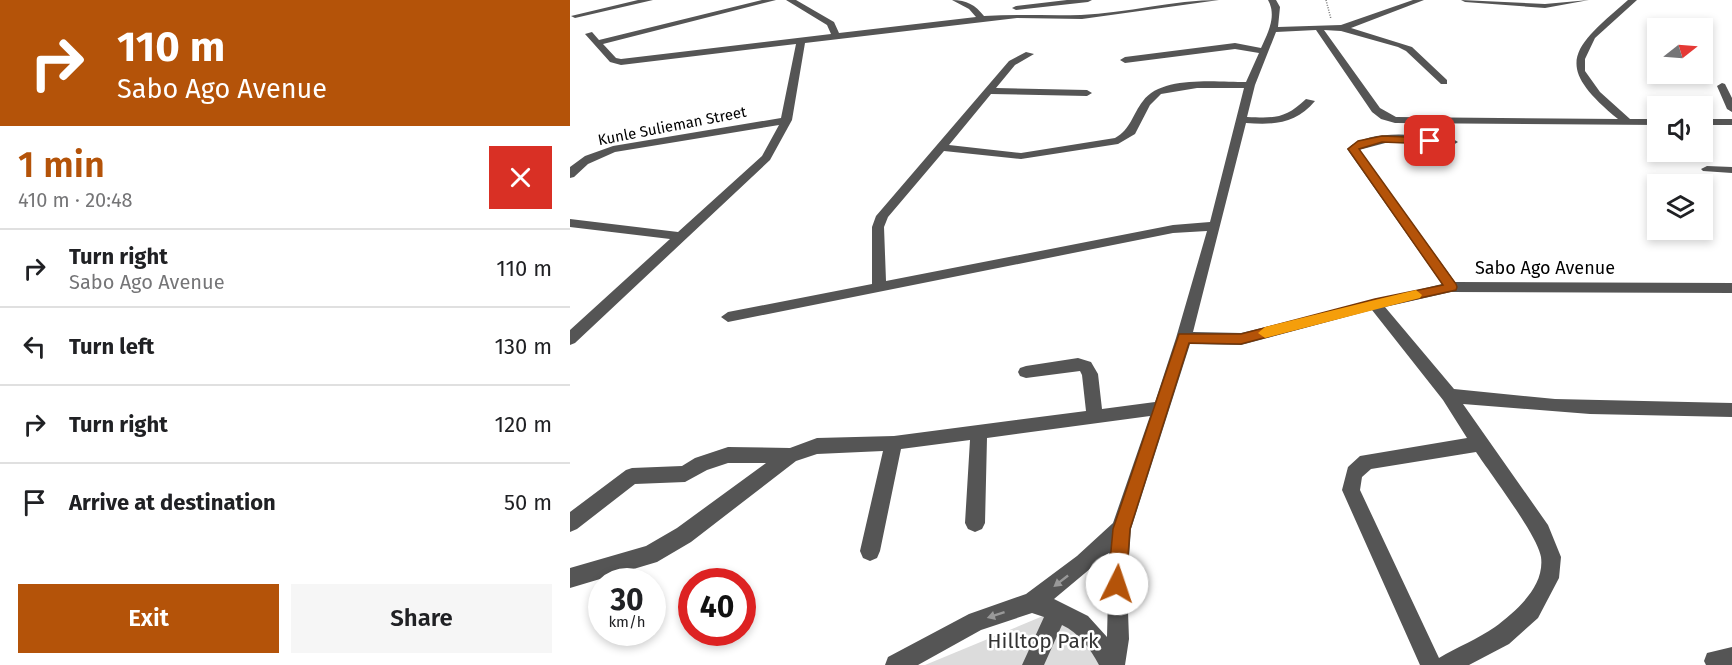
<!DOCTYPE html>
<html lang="en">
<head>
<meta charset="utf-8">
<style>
  :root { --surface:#fff; --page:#f6f6f6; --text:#202124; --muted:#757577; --line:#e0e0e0; --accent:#b45309 }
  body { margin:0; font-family:"Fira Sans",sans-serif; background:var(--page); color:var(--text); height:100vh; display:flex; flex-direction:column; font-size:22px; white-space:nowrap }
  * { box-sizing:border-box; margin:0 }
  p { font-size:20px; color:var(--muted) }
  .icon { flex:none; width:33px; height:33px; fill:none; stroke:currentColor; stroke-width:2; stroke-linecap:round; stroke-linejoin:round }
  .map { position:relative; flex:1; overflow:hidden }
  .details { display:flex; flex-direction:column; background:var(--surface); width:570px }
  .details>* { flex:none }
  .hud { background:#b45309; color:#fff; overflow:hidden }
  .needle { width:39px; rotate:73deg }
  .controls { position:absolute; left:1077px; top:18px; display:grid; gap:12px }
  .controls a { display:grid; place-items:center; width:66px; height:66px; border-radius:0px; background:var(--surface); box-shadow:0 3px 9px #0003; font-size:30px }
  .speed { position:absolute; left:18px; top:568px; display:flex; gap:12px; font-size:30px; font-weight:700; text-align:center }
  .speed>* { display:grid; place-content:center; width:78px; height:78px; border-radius:50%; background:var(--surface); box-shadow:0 3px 9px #0003; line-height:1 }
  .speed small { font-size:15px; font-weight:400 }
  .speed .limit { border:9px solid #d22; background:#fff; color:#111 }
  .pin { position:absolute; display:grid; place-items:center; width:51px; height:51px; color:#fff; margin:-26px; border-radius:12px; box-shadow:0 3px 9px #0006 }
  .me { position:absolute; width:66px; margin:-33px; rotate:4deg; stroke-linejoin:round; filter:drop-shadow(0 0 4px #0008) }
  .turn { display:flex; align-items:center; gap:21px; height:126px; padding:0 18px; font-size:27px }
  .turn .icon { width:78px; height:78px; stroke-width:2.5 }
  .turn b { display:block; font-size:42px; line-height:51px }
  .round { display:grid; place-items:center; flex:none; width:63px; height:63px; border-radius:0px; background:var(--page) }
  .summary { display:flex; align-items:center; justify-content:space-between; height:102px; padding:0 18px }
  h1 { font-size:36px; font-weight:600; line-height:45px; color:var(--accent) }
  .primary-button { display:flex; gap:12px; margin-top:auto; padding:12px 18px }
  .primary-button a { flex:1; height:69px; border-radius:0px; background:var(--accent); color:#fff; font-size:24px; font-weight:600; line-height:69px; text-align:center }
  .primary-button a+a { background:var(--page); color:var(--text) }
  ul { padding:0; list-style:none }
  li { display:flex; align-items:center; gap:18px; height:78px; padding:0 18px; border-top:2px solid var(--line) }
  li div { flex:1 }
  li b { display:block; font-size:22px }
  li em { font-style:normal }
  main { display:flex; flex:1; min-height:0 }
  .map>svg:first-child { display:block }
  .green { fill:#dcdcdc }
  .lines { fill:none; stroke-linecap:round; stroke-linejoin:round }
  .path { stroke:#777; stroke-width:1.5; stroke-dasharray:1 1.5; stroke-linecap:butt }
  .minor { fill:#555; fill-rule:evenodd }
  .oneway { fill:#999 }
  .route { fill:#b45309; stroke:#753606; stroke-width:1.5 }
  .slow { fill:#f59e0b }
  .labels { text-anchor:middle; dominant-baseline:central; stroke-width:5; stroke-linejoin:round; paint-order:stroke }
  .far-street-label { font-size:15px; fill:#000; stroke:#fff }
  .street-label { font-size:18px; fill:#000; stroke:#fff }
  .near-park-label { font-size:21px; fill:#333; stroke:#fff }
</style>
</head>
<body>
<main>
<section class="details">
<div class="hud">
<div class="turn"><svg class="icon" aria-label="right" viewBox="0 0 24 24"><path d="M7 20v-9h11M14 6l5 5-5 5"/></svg><div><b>110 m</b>Sabo Ago Avenue</div></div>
</div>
<div class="summary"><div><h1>1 min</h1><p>410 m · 20:48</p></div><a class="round" style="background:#d93025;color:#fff"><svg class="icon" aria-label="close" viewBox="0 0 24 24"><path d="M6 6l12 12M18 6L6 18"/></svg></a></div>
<ul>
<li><svg class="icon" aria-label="right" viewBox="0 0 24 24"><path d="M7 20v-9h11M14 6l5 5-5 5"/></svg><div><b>Turn right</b><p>Sabo Ago Avenue</p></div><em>110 m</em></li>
<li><svg class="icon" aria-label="left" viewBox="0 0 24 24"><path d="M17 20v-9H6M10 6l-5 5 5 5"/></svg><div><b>Turn left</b></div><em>130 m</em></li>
<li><svg class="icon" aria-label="right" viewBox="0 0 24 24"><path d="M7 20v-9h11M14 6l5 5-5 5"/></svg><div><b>Turn right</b></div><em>120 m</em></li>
<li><svg class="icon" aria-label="arrive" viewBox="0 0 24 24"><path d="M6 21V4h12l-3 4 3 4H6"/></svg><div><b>Arrive at destination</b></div><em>50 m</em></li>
</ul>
<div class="primary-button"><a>Exit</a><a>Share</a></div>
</section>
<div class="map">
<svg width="1162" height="665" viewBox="0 0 1162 665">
  <rect width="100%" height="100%" fill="#fff"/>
  <path class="green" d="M 473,616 L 504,626 L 532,665 L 355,665 Z"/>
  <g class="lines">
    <path class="path" d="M 756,0 L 761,19"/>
    <path class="minor" d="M 68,0 L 83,0 L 5,18 L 1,16 Z
      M 192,0 L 206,0 L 33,44 L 46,58 L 51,59 L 261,34 L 257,25 L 216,0 L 226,0 L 264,22 L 269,33 L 406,17 L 399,9 L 382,0 C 397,0 405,5 414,16 C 447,14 479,16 511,15 C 557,13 603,0 649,0 L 512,19 L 447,18 L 235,43 L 222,120 L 200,160 L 5,343 L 0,345 L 0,330 L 100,239 L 0,227 L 0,219 L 108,232 L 192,156 L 209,125 L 45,152 L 18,164 L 4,177 L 0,178 L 0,167 L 15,156 L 43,146 L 211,118 L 226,44 L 51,65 L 40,62 L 15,34 L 22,32 L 29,40 Z
      M 497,0 L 522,0 L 518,2 L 446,10 L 442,8 L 446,6 Z
      M 698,0 L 706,0 L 710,7 L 708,27 L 771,25 L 843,0 L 854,0 L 781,28 L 842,47 L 877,80 L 877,84 L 871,84 L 836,51 L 828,47 L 771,31 L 754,30 L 810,108 L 826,117 L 1048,119 C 981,64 1003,48 1058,0 L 1067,0 L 1025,38 L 1015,59 L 1015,71 L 1030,92 L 1060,119 L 1088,119 L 1088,125 L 825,123 L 811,119 L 802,112 L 746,30 L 706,32 L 685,85 L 677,117 C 705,118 715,119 736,99 L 745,101 C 726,124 704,125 676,123 L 623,332 L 671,333 L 872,284 L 777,149 C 800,127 854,136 883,139 L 888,142 L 883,145 L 819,142 L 789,150 L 885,282 L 1162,283 L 1162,293 L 881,292 L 815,307 L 884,389 L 985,399 L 1162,403 L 1162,417 L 1020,414 L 893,404 L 978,525 L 991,557 L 989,578 L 968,618 L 939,644 L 899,665 L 850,665 L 772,490 L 778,467 L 790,456 L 897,438 L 873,400 L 802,310 L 671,345 L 620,344 L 561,529 L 557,584 L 559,639 L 555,665 L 529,665 C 520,648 509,633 492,625 L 474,665 L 452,665 L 474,617 L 462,613 L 411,630 L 348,665 L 315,665 L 318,657 L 399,614 L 456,594 L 507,556 L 543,523 L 580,416 L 417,438 L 415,523 L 412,529 L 405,532 L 398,529 L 395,523 L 400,440 L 331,449 L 310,551 L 307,558 L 300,561 L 293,558 L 290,551 L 313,451 L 247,454 L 226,461 L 121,542 L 87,562 L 0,588 L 0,568 L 76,546 L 107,528 L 196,463 L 158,463 L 137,470 L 115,482 L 65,484 L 7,529 L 0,532 L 0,512 L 56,470 L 62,468 L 112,466 L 125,458 L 158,447 L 220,448 L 247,438 L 324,436 L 516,411 L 512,375 L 510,371 L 456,378 L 450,376 L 448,372 L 450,368 L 456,366 L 508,358 L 521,362 L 528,374 L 532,409 L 585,402 L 606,338 L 637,231 L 603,233 L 158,322 L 151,317 L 158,312 L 302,284 L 302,227 L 306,216 L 439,61 L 456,52 L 464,54 L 445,65 L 426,88 L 517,90 L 522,93 L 517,96 L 421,94 L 379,145 L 451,153 L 545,138 C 561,129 562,115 573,101 C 591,75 648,82 676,82 L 689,53 L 665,49 L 555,63 L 550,60 L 555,57 L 665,43 L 691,48 C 698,33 707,16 698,0 ZM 627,88 L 674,88 L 640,222 L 603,225 L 316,281 L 314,227 L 318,217 L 374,151 L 451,159 L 548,144 L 565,134 L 580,105 L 591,94 ZM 906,452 C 920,473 968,536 971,557 C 975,587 946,611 925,627 C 908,639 887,647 869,658 L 790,490 L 792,477 L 801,469 ZM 539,553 L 537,637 L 518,616 L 484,599 Z
      M 891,0 L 975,4 L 1019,0 L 975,8 L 895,2 Z
      M 1152,83 L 1155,84 L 1162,98 L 1162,112 L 1157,109 L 1147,86 Z
      M 1132,119 L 1162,119 L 1162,125 L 1132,125 Z
      M 1137,166 L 1162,167 L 1162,173 L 1133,171 L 1131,169 Z
      M 1162,647 L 1162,665 L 1136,665 L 1134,661 L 1137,653 Z"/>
  </g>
  <defs><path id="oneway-solid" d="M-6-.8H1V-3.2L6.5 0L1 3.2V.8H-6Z" transform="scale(1.5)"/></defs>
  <g class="oneway">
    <use href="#oneway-solid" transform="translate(491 581) rotate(142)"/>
    <use href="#oneway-solid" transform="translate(426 615) rotate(162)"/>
  </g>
  <path class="route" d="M 812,136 L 860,138 L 864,141 L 860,144 L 812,142 L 789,149 L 886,284 L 887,287 L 886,290 L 805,308 L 671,344 L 619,343 L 560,529 L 556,584 L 554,591 L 547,593 L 541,591 L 538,584 L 543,529 L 609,334 L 671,334 L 805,299 L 873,285 L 778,149 L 788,141 Z"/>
  <path class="slow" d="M 846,290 L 852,295 L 850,298 L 695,338 L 688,333 L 695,327 Z"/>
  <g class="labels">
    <g class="far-street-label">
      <text transform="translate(102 126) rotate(-11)">Kunle Sulieman Street</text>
    </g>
    <g class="street-label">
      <text x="975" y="268">Sabo Ago Avenue</text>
    </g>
    <g class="near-park-label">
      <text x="473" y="641">Hilltop Park</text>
    </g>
  </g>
</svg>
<div class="controls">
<a><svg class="needle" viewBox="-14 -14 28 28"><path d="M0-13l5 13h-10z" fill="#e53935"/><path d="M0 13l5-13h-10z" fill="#757577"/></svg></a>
<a><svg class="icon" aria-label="sound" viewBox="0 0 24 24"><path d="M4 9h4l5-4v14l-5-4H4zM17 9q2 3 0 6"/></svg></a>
<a><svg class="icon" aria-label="layers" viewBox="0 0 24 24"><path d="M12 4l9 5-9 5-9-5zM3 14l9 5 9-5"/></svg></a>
</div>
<div class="speed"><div>30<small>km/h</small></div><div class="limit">40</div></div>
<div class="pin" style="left:860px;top:141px;background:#d93025"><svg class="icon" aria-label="arrive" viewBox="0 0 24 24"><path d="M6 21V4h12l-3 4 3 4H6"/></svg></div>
<svg class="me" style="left:547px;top:584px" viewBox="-20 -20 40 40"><circle r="19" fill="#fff"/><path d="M0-13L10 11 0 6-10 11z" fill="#b45309"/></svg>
</div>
</main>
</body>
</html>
